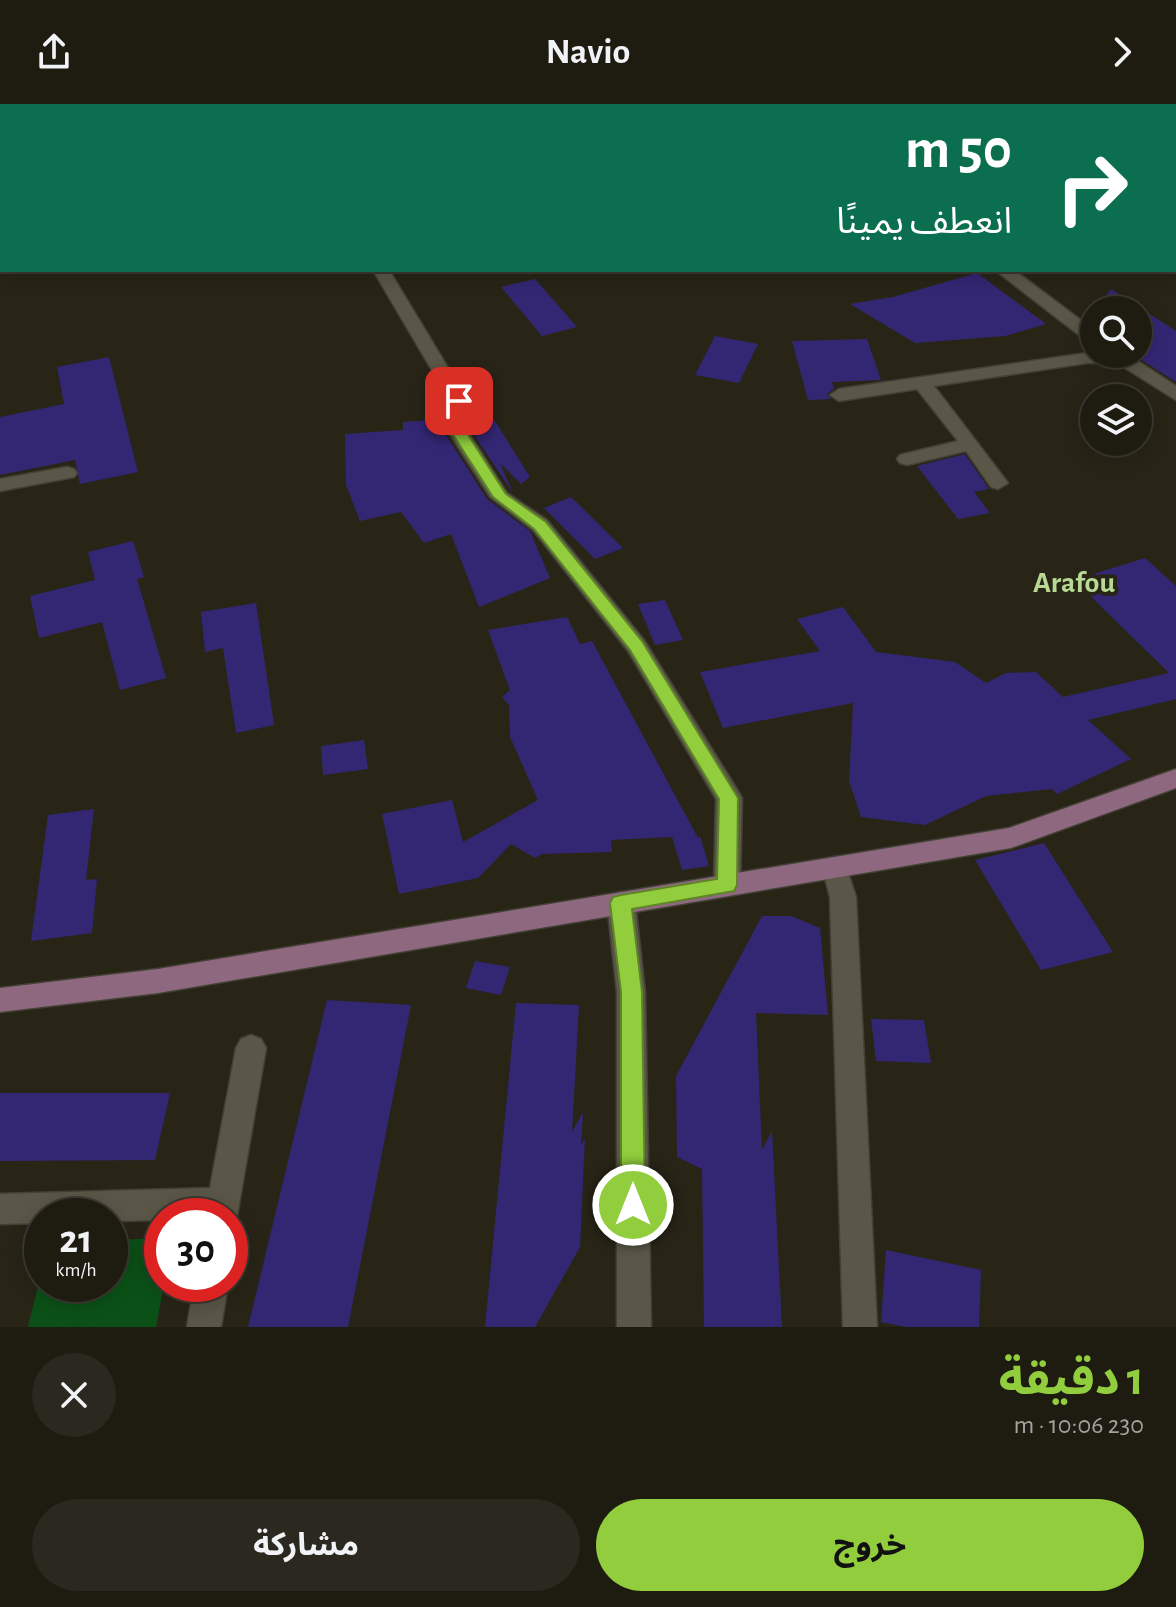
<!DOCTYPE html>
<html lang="ar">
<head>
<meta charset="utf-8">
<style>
  :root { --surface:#1e1c11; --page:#2b291f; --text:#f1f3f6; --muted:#a1a19f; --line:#3c3a31; --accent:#92cd3e }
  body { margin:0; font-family:"Alegreya Sans","Noto Sans Arabic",sans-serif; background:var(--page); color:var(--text); direction:rtl; height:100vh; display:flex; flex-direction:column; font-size:30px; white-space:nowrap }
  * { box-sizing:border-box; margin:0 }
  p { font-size:26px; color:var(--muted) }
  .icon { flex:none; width:44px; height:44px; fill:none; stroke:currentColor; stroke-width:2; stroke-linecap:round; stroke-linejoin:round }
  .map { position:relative; height:1223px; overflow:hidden; direction:ltr }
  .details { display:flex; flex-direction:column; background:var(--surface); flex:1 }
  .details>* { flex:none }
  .hud { position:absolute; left:0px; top:0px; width:1176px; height:168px; box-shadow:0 4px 20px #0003,0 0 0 2px var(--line); direction:rtl; background:#0b6e4f; color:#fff; overflow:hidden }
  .tools { position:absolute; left:1080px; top:192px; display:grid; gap:16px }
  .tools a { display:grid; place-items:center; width:72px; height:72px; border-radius:50%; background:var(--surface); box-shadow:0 4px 20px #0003,0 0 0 2px var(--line); font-size:40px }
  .speed { position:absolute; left:24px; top:1094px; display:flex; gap:16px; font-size:40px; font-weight:700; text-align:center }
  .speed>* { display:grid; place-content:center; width:104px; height:104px; border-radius:50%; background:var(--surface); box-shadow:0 4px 20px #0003,0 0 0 2px var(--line); line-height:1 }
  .speed small { font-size:20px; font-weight:400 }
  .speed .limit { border:12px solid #d22; background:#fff; color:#111 }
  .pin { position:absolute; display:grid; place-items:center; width:68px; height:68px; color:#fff; margin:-34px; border-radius:16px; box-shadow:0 4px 12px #0006 }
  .me { position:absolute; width:88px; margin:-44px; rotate:0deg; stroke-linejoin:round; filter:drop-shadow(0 0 6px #0008) }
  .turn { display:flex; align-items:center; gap:28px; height:168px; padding:0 32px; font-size:36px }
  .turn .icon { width:104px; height:104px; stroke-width:2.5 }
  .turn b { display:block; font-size:56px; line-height:68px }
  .round { display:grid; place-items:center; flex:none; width:84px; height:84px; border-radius:42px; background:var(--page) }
  .head { display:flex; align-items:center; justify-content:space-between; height:136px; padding:0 32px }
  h1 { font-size:48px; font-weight:700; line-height:60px; color:var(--accent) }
  .cta { display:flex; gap:16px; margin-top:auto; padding:16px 32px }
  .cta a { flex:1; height:92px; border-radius:48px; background:var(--accent); color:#111; font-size:32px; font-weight:700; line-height:92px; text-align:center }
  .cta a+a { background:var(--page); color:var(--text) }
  header { display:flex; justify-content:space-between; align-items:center; height:104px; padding:0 32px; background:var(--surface); font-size:36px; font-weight:700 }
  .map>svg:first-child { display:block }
  .green { fill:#0b5117 }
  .building { fill:#332774 }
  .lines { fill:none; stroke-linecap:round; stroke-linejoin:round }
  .minor-casing { stroke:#434136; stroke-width:3 }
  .major-casing { stroke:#434136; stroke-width:3 }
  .minor { fill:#5a5748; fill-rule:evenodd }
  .major { fill:#8e687e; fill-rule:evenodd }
  .route { fill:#92cd3e; stroke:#5f8528; stroke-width:2 }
  .labels { text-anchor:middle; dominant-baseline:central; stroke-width:8; stroke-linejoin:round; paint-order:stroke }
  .district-label { font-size:30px; font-weight:bold; fill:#b7d993; stroke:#282517 }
</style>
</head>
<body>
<header><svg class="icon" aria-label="forward" viewBox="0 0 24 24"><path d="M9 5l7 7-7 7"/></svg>Navio<svg class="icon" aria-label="share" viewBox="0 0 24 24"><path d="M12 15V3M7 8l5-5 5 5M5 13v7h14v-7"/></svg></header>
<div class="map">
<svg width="1176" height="1223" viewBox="0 0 1176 1223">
  <rect width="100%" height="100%" fill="#282517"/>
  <path class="green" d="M 162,1134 L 164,1180 L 156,1223 L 28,1223 L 42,1166 L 42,1180 L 110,1180 L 110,1136 Z"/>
  <path class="building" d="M 977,169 L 1046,220 L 1005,232 L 915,239 L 850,200 L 893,193 Z
    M 535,175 L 577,223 L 542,232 L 501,183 Z
    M 1111,185 L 1176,227 L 1176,278 L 1132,250 L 1138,250 L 1138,206 L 1094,206 Z
    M 715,232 L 758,240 L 739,279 L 695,271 Z
    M 867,235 L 881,276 L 832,278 L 834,285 L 827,290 L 831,295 L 808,296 L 792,237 Z
    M 109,253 L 138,368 L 80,380 L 75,356 L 0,371 L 0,313 L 64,300 L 57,263 Z
    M 488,306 L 530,373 L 521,380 L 500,359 L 513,389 L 470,325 L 471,310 Z
    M 445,315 L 444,328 L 487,395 L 530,427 L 550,474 L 479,503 L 451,430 L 424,439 L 401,408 L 360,417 L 346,381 L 345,330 L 403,326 L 403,318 Z
    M 965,350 L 989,385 L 974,388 L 990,409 L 958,415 L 917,362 Z
    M 571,393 L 623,444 L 595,455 L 544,404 Z
    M 133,437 L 144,473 L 137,475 L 166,574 L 120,586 L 102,518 L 39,534 L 30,492 L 95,476 L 88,448 Z
    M 1145,454 L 1176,482 L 1176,595 L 1088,616 L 1131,655 L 1057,690 L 1052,685 L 986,692 L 925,721 L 861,713 L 849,677 L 853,599 L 723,624 L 700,568 L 820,547 L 797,515 L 843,503 L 876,548 L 955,558 L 986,579 L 1006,569 L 1036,568 L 1063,593 L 1169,569 L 1074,476 Z
    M 665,496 L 683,536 L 655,541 L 638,500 Z
    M 256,499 L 274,621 L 236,629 L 223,544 L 205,548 L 201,508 Z
    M 567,513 L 580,540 L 592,537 L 698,734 L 700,732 L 709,762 L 682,766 L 672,733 L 611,736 L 612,748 L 542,750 L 535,754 L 511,740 L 478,774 L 399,790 L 382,710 L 452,696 L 463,738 L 538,696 L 510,633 L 509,601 L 502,593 L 510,586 L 488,526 Z
    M 364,636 L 368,665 L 323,671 L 321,642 Z
    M 94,705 L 86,776 L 97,775 L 92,829 L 31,837 L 48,711 Z
    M 1044,739 L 1113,848 L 1041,866 L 975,756 Z
    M 762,812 L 791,812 L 820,824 L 828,911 L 756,909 L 762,1046 L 772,1027 L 782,1223 L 704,1223 L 702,1065 L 677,1053 L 676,972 Z
    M 475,857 L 510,863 L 501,891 L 466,884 Z
    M 327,896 L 411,901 L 348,1223 L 248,1223 Z
    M 516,899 L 579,901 L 572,1028 L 583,1008 L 581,1042 L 585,1034 L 580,1143 L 535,1223 L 485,1223 Z
    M 871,915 L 924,916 L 931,959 L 876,957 Z
    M 0,989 L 170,989 L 155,1056 L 0,1057 Z
    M 886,1146 L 981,1166 L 979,1223 L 906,1223 L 881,1218 Z"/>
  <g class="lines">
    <g class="minor-casing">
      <path id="minor" d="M 275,0 L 294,0 L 274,2 Z
        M 768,0 L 784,0 L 785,2 L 769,2 Z
        M 373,166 L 389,166 L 468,297 L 467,326 L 507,389 L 547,416 L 644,536 L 738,687 L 742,694 L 740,781 L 736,789 L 727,792 L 718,789 L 714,781 L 716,695 L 628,547 L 533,426 L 490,393 L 447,326 L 450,297 Z
        M 995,166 L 1014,166 L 1094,226 L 1094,239 L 1088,238 Z
        M 1087,249 L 1127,250 L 1176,282 L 1176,296 L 1117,259 L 1087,259 L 934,282 L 1008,379 L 998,385 L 991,383 L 966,347 L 907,361 L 900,359 L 897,355 L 900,351 L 958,337 L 917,285 L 839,297 L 830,291 L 839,285 Z
        M 67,363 L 74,365 L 77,369 L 74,373 L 0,387 L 0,375 Z
        M 835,753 L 844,756 L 856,793 L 877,1223 L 843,1223 L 830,793 L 822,763 L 826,756 Z
        M 621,788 L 631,791 L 635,799 L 645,888 L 651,1223 L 617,1223 L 617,888 L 607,799 L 611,791 Z
        M 251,931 L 261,935 L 266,944 L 237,1112 L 232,1123 L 230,1124 L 230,1112 L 162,1112 L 162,1116 L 110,1117 L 110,1112 L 42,1112 L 42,1119 L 0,1120 L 0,1090 L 210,1084 L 236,944 L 241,935 Z
        M 194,1180 L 228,1180 L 221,1223 L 187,1223 Z"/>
    </g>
    <g class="major-casing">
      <path id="major" d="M 1176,665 L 1176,684 L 1011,744 L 158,889 L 0,908 L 0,884 L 158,865 L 1009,724 Z"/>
    </g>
    <use href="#minor" class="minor"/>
    <use href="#major" class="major"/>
  </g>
  <path class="route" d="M 459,293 L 466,297 L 465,326 L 506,390 L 546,418 L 642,537 L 735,689 L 738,694 L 737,781 L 734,787 L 632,805 L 642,888 L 645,1101 L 641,1109 L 633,1113 L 624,1109 L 621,1101 L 621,888 L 610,799 L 613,793 L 621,791 L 717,775 L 719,695 L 630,546 L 534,425 L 493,393 L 450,326 L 451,297 Z"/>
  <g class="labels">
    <g class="district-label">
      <text x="1074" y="479">Arafou</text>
    </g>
  </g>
</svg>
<div class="tools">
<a><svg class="icon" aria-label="search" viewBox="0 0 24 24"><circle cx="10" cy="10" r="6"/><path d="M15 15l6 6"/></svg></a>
<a><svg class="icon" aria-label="layers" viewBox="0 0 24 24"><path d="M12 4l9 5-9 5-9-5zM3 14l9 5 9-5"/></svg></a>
</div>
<div class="speed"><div>21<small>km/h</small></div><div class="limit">30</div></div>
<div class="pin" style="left:459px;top:297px;background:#d93025"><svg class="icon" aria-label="arrive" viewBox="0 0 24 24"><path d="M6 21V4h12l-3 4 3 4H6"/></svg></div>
<svg class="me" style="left:633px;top:1101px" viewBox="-20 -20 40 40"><circle r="17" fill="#92cd3e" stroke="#fff" stroke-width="3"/><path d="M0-11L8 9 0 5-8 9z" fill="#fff"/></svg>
<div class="hud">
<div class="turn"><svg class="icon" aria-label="right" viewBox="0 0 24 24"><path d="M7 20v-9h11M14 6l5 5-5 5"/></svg><div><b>50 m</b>انعطف يمينًا</div></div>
</div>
</div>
<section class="details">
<div class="head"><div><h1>1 دقيقة</h1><p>230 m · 10:06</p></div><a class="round"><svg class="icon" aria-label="close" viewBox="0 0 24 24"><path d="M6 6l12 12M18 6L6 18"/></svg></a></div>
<div class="cta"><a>خروج</a><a>مشاركة</a></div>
</section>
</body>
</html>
